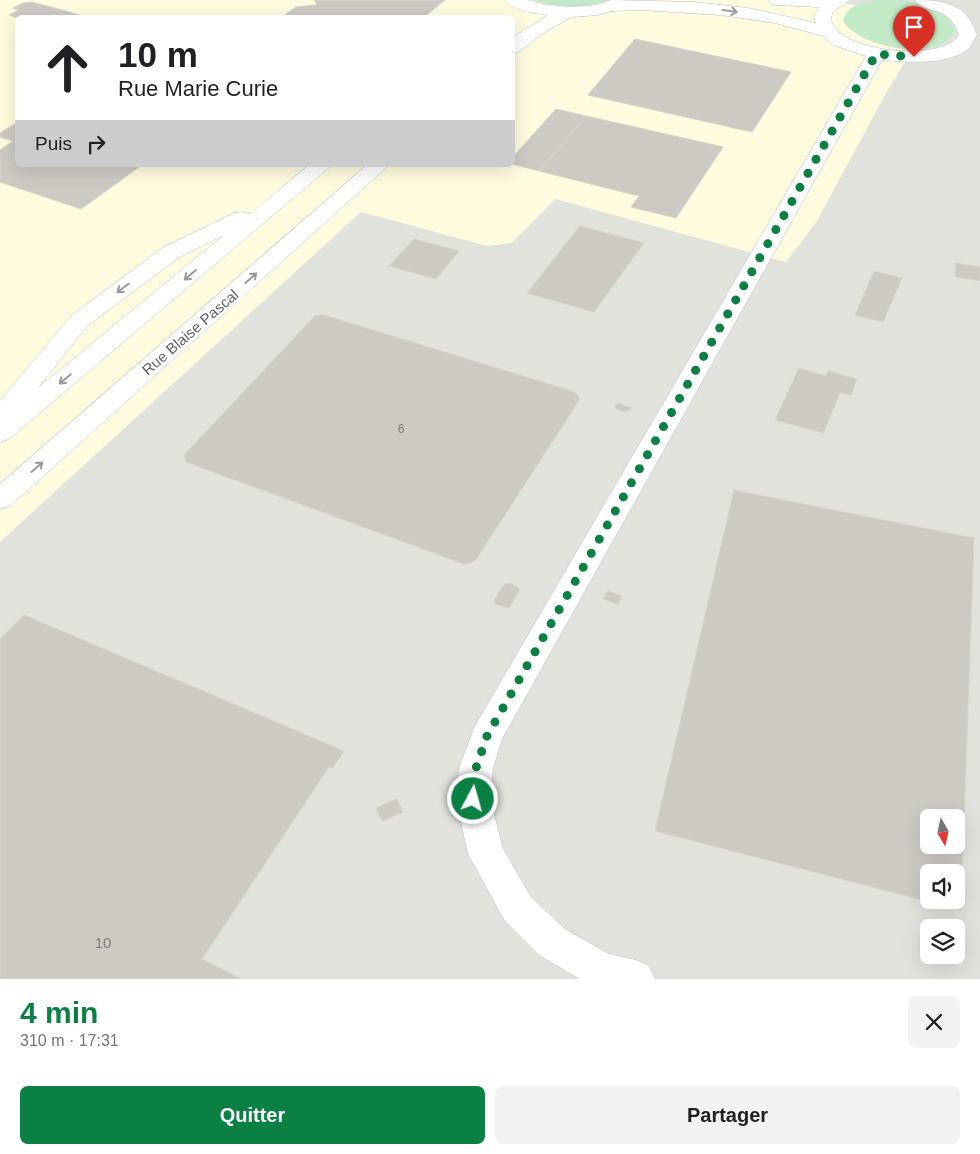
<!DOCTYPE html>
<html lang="fr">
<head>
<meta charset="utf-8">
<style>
  :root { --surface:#fff; --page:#f2f2f2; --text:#202124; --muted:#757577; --accent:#0b8043 }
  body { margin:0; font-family:Arial,sans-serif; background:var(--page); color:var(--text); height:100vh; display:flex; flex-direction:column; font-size:19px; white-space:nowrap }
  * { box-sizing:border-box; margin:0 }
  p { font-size:16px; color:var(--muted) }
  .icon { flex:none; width:28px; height:28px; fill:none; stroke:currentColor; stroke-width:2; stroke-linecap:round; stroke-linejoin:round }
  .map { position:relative; height:979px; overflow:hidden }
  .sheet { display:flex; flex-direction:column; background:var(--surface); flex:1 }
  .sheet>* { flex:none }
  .guide { position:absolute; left:15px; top:15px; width:500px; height:152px; border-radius:8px; box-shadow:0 5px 20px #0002; background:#fff; color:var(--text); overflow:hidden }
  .needle { width:32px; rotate:171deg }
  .tools { position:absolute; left:920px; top:809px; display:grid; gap:10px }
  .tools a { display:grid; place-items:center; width:45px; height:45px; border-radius:8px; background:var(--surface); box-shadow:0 5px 20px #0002; font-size:25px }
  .pin { position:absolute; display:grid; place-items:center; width:42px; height:42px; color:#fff; margin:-51px -21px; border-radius:50% 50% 50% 0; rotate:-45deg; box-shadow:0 0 5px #0007 }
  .pin .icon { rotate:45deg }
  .me { position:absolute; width:55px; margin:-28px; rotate:6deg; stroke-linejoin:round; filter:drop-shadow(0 0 4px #0008) }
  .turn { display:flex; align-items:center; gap:18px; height:105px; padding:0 20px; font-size:22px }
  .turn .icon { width:65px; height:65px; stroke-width:2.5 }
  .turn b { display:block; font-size:35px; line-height:42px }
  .then { display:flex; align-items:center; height:48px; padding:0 20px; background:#0003; gap:10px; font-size:19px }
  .round { display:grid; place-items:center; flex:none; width:52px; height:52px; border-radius:8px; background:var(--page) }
  .head { display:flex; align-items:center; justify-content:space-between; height:85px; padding:0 20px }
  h1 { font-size:30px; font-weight:600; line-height:38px; color:var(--accent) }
  .button { display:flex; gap:10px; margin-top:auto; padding:10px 20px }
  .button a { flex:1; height:58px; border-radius:8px; background:var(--accent); color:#fff; font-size:20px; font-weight:600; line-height:58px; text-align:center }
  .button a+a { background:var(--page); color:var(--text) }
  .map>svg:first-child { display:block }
  .commercial { fill:#fffbdf; fill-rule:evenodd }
  .industrial { fill:#e2e2dc; fill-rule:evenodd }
  .green { fill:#c3eac7 }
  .building { fill:#cdcac4; stroke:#d7d3c5; fill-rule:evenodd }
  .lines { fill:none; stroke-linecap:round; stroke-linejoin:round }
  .minor-casing { stroke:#bcbec3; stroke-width:1 }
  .minor { fill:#fff; fill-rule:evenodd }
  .oneway { stroke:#96999d }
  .route { stroke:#0b8043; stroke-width:9; stroke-dasharray:0 16.2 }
  .labels { text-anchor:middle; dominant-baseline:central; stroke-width:5; stroke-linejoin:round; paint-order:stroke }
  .number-label { font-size:12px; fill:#7a7c7f }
  .street-label { font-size:15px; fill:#5e6268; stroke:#fff }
  .near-number-label { font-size:15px; fill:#7a7c7f }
</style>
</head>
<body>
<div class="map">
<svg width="980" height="979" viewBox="0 0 980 979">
  <rect width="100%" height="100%" fill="#f1f0e7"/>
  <path class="commercial" d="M 0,0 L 830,0 L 930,21 L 885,95 L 817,221 L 786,263 L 555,199 L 512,243 L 487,246 L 361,212 L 0,542 ZM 18,18 L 512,18 L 512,165 L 18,165 Z"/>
  <path class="industrial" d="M 830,0 L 980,0 L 980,979 L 0,979 L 0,542 L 361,212 L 487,246 L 512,243 L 555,199 L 786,262 L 817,221 L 885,95 L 930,21 ZM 929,818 L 956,818 L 956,845 L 929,845 ZM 929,872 L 956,872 L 956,900 L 929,900 ZM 929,928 L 956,928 L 956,955 L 929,955 Z"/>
  <path class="green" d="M 532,0 L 613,0 C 586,8 559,10 532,0 Z
    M 880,0 C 905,0 945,2 955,30 C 942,63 860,49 843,21 C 847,4 865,2 880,0 Z"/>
  <path class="building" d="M 314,0 L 445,0 L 423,18 L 280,18 L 296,7 L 317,5 Z
    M 32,2 L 80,15 L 80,18 L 18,18 L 9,15 L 19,10 L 13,8 L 23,3 Z
    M 635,39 L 791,72 L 752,132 L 588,95 Z
    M 556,109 L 586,116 L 539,171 L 512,164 L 512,158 Z
    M 586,116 L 723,147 L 676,218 L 631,207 L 639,196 L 539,171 Z
    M 18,122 L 18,165 L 142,165 L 81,209 L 0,182 L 0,150 L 13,141 L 0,137 L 0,133 Z
    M 580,226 L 644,243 L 594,312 L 527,293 Z
    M 414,239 L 459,251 L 436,279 L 389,266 Z
    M 956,263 L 980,267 L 980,281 L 955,277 Z
    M 874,271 L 902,278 L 883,322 L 855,315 Z
    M 324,315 L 575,392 L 580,399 L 475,561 L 464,564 L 186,462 L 184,455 L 315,316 Z
    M 799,368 L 826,376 L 828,371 L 857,379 L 851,395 L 840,393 L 823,433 L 775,420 Z
    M 617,403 L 632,408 L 626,412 L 617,409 L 615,407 Z
    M 734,490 L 974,538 L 961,910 L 655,831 ZM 929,818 L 956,818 L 956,845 L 929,845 ZM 929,872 L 956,872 L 956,900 L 929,900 Z
    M 510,583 L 520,589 L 509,608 L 495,604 L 494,600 L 505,584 Z
    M 608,591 L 622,596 L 618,604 L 603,599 Z
    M 24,615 L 344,751 L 333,768 L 329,767 L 202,959 L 242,979 L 0,979 L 0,639 Z
    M 397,799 L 403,812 L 382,821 L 376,808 Z"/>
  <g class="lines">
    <g class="minor-casing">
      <path id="minor" d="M 505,0 L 528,0 L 542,4 L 569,7 L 597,5 L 611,0 L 694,2 L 748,8 L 816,23 L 814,17 L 819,7 L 777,5 L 771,4 L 769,0 L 849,0 C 845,6 835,7 832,14 C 821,49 941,66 959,35 C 950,4 925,15 915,0 C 944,0 967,3 977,35 C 974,39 972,45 969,48 C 950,66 905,62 882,60 L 502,739 L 493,768 L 490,799 L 503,849 L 531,897 L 565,929 L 609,954 L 636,960 L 649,966 L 655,979 L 580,979 L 539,955 L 505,921 L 468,854 L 456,799 L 459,768 L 475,726 L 866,56 L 833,45 L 823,36 L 775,23 L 721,15 L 639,10 L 612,11 L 598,15 L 572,17 L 546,31 L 518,52 L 512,53 L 512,38 L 548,15 C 536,13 512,11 505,0 Z
        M 309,165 L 332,165 L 9,439 L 0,442 L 0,401 L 71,316 L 162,248 L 234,213 L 242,212 L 250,214 ZM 224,235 L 38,388 L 87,326 L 178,258 Z
        M 367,165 L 389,165 L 10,506 L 0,509 L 0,484 Z"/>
    </g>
    <use href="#minor" class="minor"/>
  </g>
  <defs><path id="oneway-shaft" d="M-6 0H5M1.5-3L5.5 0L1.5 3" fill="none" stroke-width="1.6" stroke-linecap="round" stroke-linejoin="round" transform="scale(1.25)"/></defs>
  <g class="oneway">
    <use href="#oneway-shaft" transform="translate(730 11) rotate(8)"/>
    <use href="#oneway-shaft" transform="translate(190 275) rotate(140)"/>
    <use href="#oneway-shaft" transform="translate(251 278) rotate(-41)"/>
    <use href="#oneway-shaft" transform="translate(123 288) rotate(143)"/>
    <use href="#oneway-shaft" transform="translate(65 379) rotate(140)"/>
    <use href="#oneway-shaft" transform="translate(37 467) rotate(-41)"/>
  </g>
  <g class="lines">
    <path class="route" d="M 473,799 L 476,768 L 487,736 L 876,54 L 914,57"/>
  </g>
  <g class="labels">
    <g class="number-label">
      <text x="401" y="429">6</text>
    </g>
    <g class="street-label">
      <text transform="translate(190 332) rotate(-41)">Rue Blaise Pascal</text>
    </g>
    <g class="near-number-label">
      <text x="103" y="942">10</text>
    </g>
  </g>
</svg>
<div class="tools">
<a><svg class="needle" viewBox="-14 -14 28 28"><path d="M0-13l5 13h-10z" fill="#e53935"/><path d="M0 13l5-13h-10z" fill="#757577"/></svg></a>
<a><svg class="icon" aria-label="sound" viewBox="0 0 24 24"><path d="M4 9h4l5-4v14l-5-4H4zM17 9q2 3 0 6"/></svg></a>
<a><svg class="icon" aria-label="layers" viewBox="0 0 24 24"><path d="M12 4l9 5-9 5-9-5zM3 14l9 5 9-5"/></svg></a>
</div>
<div class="pin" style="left:914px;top:57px;background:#d93025"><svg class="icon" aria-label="arrive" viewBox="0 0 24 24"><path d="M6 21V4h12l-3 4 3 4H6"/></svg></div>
<svg class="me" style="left:473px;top:799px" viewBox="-20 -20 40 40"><circle r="17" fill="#0b8043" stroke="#fff" stroke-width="3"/><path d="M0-11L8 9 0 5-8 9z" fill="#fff"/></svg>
<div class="guide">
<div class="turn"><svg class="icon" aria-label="ahead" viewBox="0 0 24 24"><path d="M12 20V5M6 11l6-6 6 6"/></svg><div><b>10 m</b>Rue Marie Curie</div></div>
<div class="then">Puis<svg class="icon" aria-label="right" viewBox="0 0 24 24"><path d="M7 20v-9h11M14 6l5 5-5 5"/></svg></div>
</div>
</div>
<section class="sheet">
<div class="head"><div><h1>4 min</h1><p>310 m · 17:31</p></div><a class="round"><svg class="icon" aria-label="close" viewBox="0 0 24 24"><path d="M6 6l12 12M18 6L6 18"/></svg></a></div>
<div class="button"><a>Quitter</a><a>Partager</a></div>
</section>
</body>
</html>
